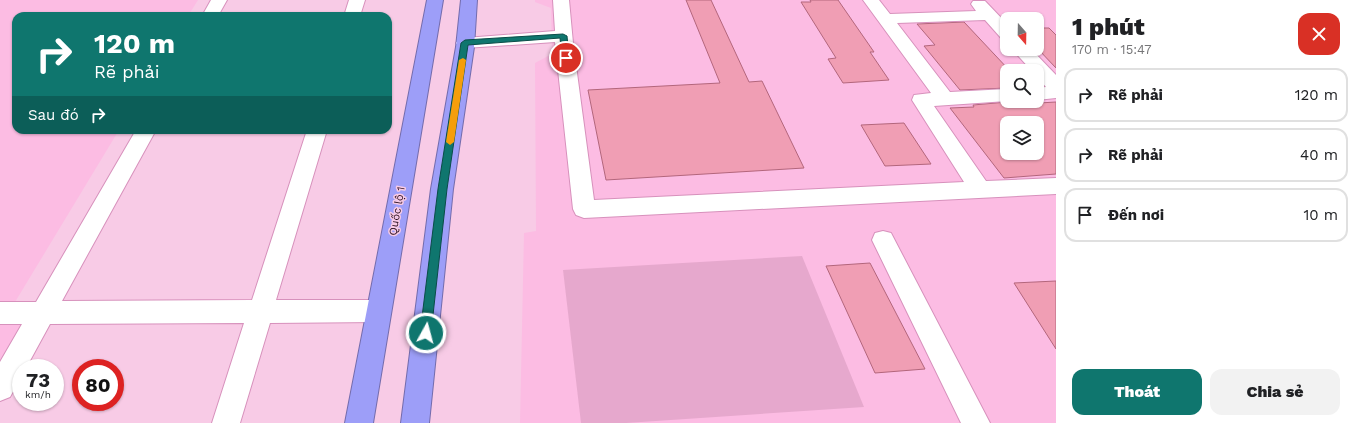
<!DOCTYPE html>
<html lang="vi">
<head>
<meta charset="utf-8">
<style>
  :root { --surface:#fff; --page:#f2f2f2; --text:#202124; --muted:#757577; --line:#e0e0e0; --accent:#0f766e }
  body { margin:0; font-family:"Work Sans",sans-serif; background:var(--page); color:var(--text); height:100vh; display:flex; flex-direction:column; font-size:15px; white-space:nowrap }
  * { box-sizing:border-box; margin:0 }
  p { font-size:13px; color:var(--muted) }
  .icon { flex:none; width:22px; height:22px; fill:none; stroke:currentColor; stroke-width:2; stroke-linecap:round; stroke-linejoin:round }
  .map { position:relative; flex:1; overflow:hidden }
  .panel { display:flex; flex-direction:column; background:var(--surface); width:300px }
  .panel>* { flex:none }
  .guide { position:absolute; left:12px; top:12px; width:380px; height:122px; border-radius:12px; box-shadow:0 1px 3px #0004; background:#0f766e; color:#fff; overflow:hidden }
  .needle { width:26px; rotate:160deg }
  .buttons { position:absolute; left:1000px; top:12px; display:grid; gap:8px }
  .buttons a { display:grid; place-items:center; width:44px; height:44px; border-radius:8px; background:var(--surface); box-shadow:0 1px 3px #0004; font-size:20px }
  .speed { position:absolute; left:12px; top:359px; display:flex; gap:8px; font-size:20px; font-weight:700; text-align:center }
  .speed>* { display:grid; place-content:center; width:52px; height:52px; border-radius:50%; background:var(--surface); box-shadow:0 1px 3px #0004; line-height:1 }
  .speed small { font-size:10px; font-weight:400 }
  .speed .limit { border:6px solid #d22; background:#fff; color:#111 }
  .pin { position:absolute; display:grid; place-items:center; width:34px; height:34px; color:#fff; margin:-17px; border:2px solid #fff; border-radius:50%; box-shadow:0 1px 4px #0007 }
  .me { position:absolute; width:44px; margin:-22px; rotate:7deg; stroke-linejoin:round; filter:drop-shadow(0 0 3px #0008) }
  .turn { display:flex; align-items:center; gap:14px; height:84px; padding:0 16px; font-size:18px }
  .turn .icon { width:52px; height:52px; stroke-width:2.5 }
  .turn b { display:block; font-size:28px; line-height:34px }
  .then { display:flex; align-items:center; height:38px; padding:0 16px; background:#0003; gap:8px; font-size:15px }
  .round { display:grid; place-items:center; flex:none; width:42px; height:42px; border-radius:12px; background:var(--page) }
  .overview { display:flex; align-items:center; justify-content:space-between; height:68px; padding:0 16px }
  h1 { font-size:24px; font-weight:800; line-height:30px }
  .action { display:flex; gap:8px; margin-top:auto; padding:8px 16px }
  .action a { flex:1; height:46px; border-radius:12px; background:var(--accent); color:#fff; font-size:16px; font-weight:800; line-height:46px; text-align:center }
  .action a+a { background:var(--page); color:var(--text) }
  ul { padding:0; list-style:none }
  li { display:flex; align-items:center; gap:12px; height:54px; margin:0 8px 6px; padding:0 8px; border:2px solid var(--line); border-radius:12px }
  li div { flex:1 }
  li b { display:block; font-size:15px }
  li em { font-style:normal }
  main { display:flex; flex:1; min-height:0 }
  .map>svg:first-child { display:block }
  .built { fill:#fcbce3; fill-rule:evenodd }
  .green { fill:#e6a8cd }
  .building { fill:#f09eb4; stroke:#b3667c; fill-rule:evenodd }
  .lines { fill:none; stroke-linecap:round; stroke-linejoin:round }
  .minor-casing { stroke:#d791bc; stroke-width:2 }
  .highway-casing { stroke:#746cac; stroke-width:2 }
  .minor { fill:#fff; fill-rule:evenodd }
  .highway { fill:#9d9ef8; fill-rule:evenodd }
  .route { fill:#0f766e; stroke:#0a4d48 }
  .slow { fill:#f59e0b }
  .labels { text-anchor:middle; dominant-baseline:central; stroke-width:3; stroke-linejoin:round; paint-order:stroke }
  .street-label { font-size:11px; fill:#280e1f; stroke:#f8cbe6 }
</style>
</head>
<body>
<main>
<div class="map">
<svg width="1056" height="423" viewBox="0 0 1056 423">
  <rect width="100%" height="100%" fill="#f8cbe6"/>
  <path class="built" d="M 0,0 L 198,0 L 188,16 L 16,16 L 16,130 L 119,130 L 9,312 L 43,312 L 0,388 Z
    M 535,0 L 1056,0 L 1056,423 L 520,423 L 524,233 L 536,231 L 535,63 L 552,54 L 551,8 L 535,2 ZM 1007,19 L 1037,19 L 1037,49 L 1007,49 ZM 1007,71 L 1037,71 L 1037,101 L 1007,101 ZM 1007,123 L 1037,123 L 1037,153 L 1007,153 Z"/>
  <path class="green" d="M 802,256 L 864,407 L 626,423 L 581,423 L 563,270 Z"/>
  <path class="building" d="M 686,0 L 711,0 L 749,82 L 762,81 L 804,168 L 606,180 L 588,90 L 720,83 Z
    M 810,0 L 838,0 L 874,52 L 870,52 L 889,80 L 843,83 L 828,59 L 836,58 L 801,2 L 811,2 Z
    M 964,22 L 1010,71 L 1007,71 L 1007,88 L 960,90 L 924,46 L 935,45 L 917,24 Z
    M 1037,28 L 1049,28 L 1056,35 L 1056,68 L 1037,48 Z
    M 1008,101 L 1036,101 L 1039,103 L 1056,102 L 1056,174 L 1004,178 L 950,108 L 974,107 L 973,105 L 1007,102 ZM 1007,123 L 1037,123 L 1037,153 L 1007,153 Z
    M 904,123 L 931,164 L 885,166 L 861,125 Z
    M 870,263 L 925,369 L 875,373 L 826,266 Z
    M 1056,281 L 1056,349 L 1014,283 Z"/>
  <g class="lines">
    <g class="minor-casing">
      <path id="minor" d="M 211,0 L 227,0 L 218,16 L 202,16 Z
        M 349,0 L 365,0 L 360,16 L 344,16 Z
        M 553,0 L 569,0 L 573,43 L 594,200 L 964,182 L 912,100 L 914,95 L 931,93 L 863,0 L 879,0 L 890,14 L 976,11 L 971,4 L 973,1 L 985,1 L 1007,24 L 1007,39 L 1001,38 L 985,20 L 897,23 L 950,92 L 1007,89 L 1007,101 L 934,106 L 986,181 L 1056,178 L 1056,194 L 584,218 L 576,215 L 573,209 L 555,42 L 465,48 L 459,47 L 456,43 L 459,39 L 465,38 L 555,31 Z
        M 1012,49 L 1031,49 L 1056,75 L 1056,98 L 1037,100 L 1037,88 L 1046,87 L 1037,77 L 1037,71 L 1032,71 Z
        M 136,130 L 156,130 L 62,301 L 252,300 L 307,130 L 327,130 L 276,300 L 379,300 L 388,303 L 391,311 L 388,319 L 379,322 L 270,323 L 240,423 L 212,423 L 244,323 L 50,324 L 26,368 L 21,368 L 21,377 L 10,397 L 0,401 L 0,362 L 22,324 L 0,324 L 0,302 L 36,302 Z
        M 883,231 L 891,233 L 990,423 L 961,423 L 872,240 L 875,233 Z"/>
    </g>
    <g class="highway-casing">
      <path id="highway" d="M 427,0 L 443,0 L 373,423 L 345,423 Z
        M 461,0 L 477,0 L 474,47 L 453,189 L 429,423 L 401,423 L 431,189 L 456,47 Z"/>
    </g>
    <use href="#minor" class="minor"/>
    <use href="#highway" class="highway"/>
  </g>
  <path class="route" d="M 563,34 L 567,36 L 569,58 L 566,60 L 562,58 L 560,38 L 468,45 L 447,189 L 431,333 L 429,336 L 426,338 L 422,336 L 420,333 L 438,189 L 461,43 L 465,40 Z"/>
  <path class="slow" d="M 463,58 L 466,60 L 454,142 L 450,145 L 446,142 L 459,60 Z"/>
  <g class="labels">
    <g class="street-label">
      <text transform="translate(397 211) rotate(-80)">Quốc lộ 1</text>
    </g>
  </g>
</svg>
<div class="buttons">
<a><svg class="needle" viewBox="-14 -14 28 28"><path d="M0-13l5 13h-10z" fill="#e53935"/><path d="M0 13l5-13h-10z" fill="#757577"/></svg></a>
<a><svg class="icon" aria-label="search" viewBox="0 0 24 24"><circle cx="10" cy="10" r="6"/><path d="M15 15l6 6"/></svg></a>
<a><svg class="icon" aria-label="layers" viewBox="0 0 24 24"><path d="M12 4l9 5-9 5-9-5zM3 14l9 5 9-5"/></svg></a>
</div>
<div class="speed"><div>73<small>km/h</small></div><div class="limit">80</div></div>
<div class="pin" style="left:566px;top:58px;background:#d93025"><svg class="icon" aria-label="arrive" viewBox="0 0 24 24"><path d="M6 21V4h12l-3 4 3 4H6"/></svg></div>
<svg class="me" style="left:426px;top:333px" viewBox="-20 -20 40 40"><circle r="17" fill="#0f766e" stroke="#fff" stroke-width="3"/><path d="M0-11L8 9 0 5-8 9z" fill="#fff"/></svg>
<div class="guide">
<div class="turn"><svg class="icon" aria-label="right" viewBox="0 0 24 24"><path d="M7 20v-9h11M14 6l5 5-5 5"/></svg><div><b>120 m</b>Rẽ phải</div></div>
<div class="then">Sau đó<svg class="icon" aria-label="right" viewBox="0 0 24 24"><path d="M7 20v-9h11M14 6l5 5-5 5"/></svg></div>
</div>
</div>
<section class="panel">
<div class="overview"><div><h1>1 phút</h1><p>170 m · 15:47</p></div><a class="round" style="background:#d93025;color:#fff"><svg class="icon" aria-label="close" viewBox="0 0 24 24"><path d="M6 6l12 12M18 6L6 18"/></svg></a></div>
<ul>
<li><svg class="icon" aria-label="right" viewBox="0 0 24 24"><path d="M7 20v-9h11M14 6l5 5-5 5"/></svg><div><b>Rẽ phải</b></div><em>120 m</em></li>
<li><svg class="icon" aria-label="right" viewBox="0 0 24 24"><path d="M7 20v-9h11M14 6l5 5-5 5"/></svg><div><b>Rẽ phải</b></div><em>40 m</em></li>
<li><svg class="icon" aria-label="arrive" viewBox="0 0 24 24"><path d="M6 21V4h12l-3 4 3 4H6"/></svg><div><b>Đến nơi</b></div><em>10 m</em></li>
</ul>
<div class="action"><a>Thoát</a><a>Chia sẻ</a></div>
</section>
</main>
</body>
</html>
